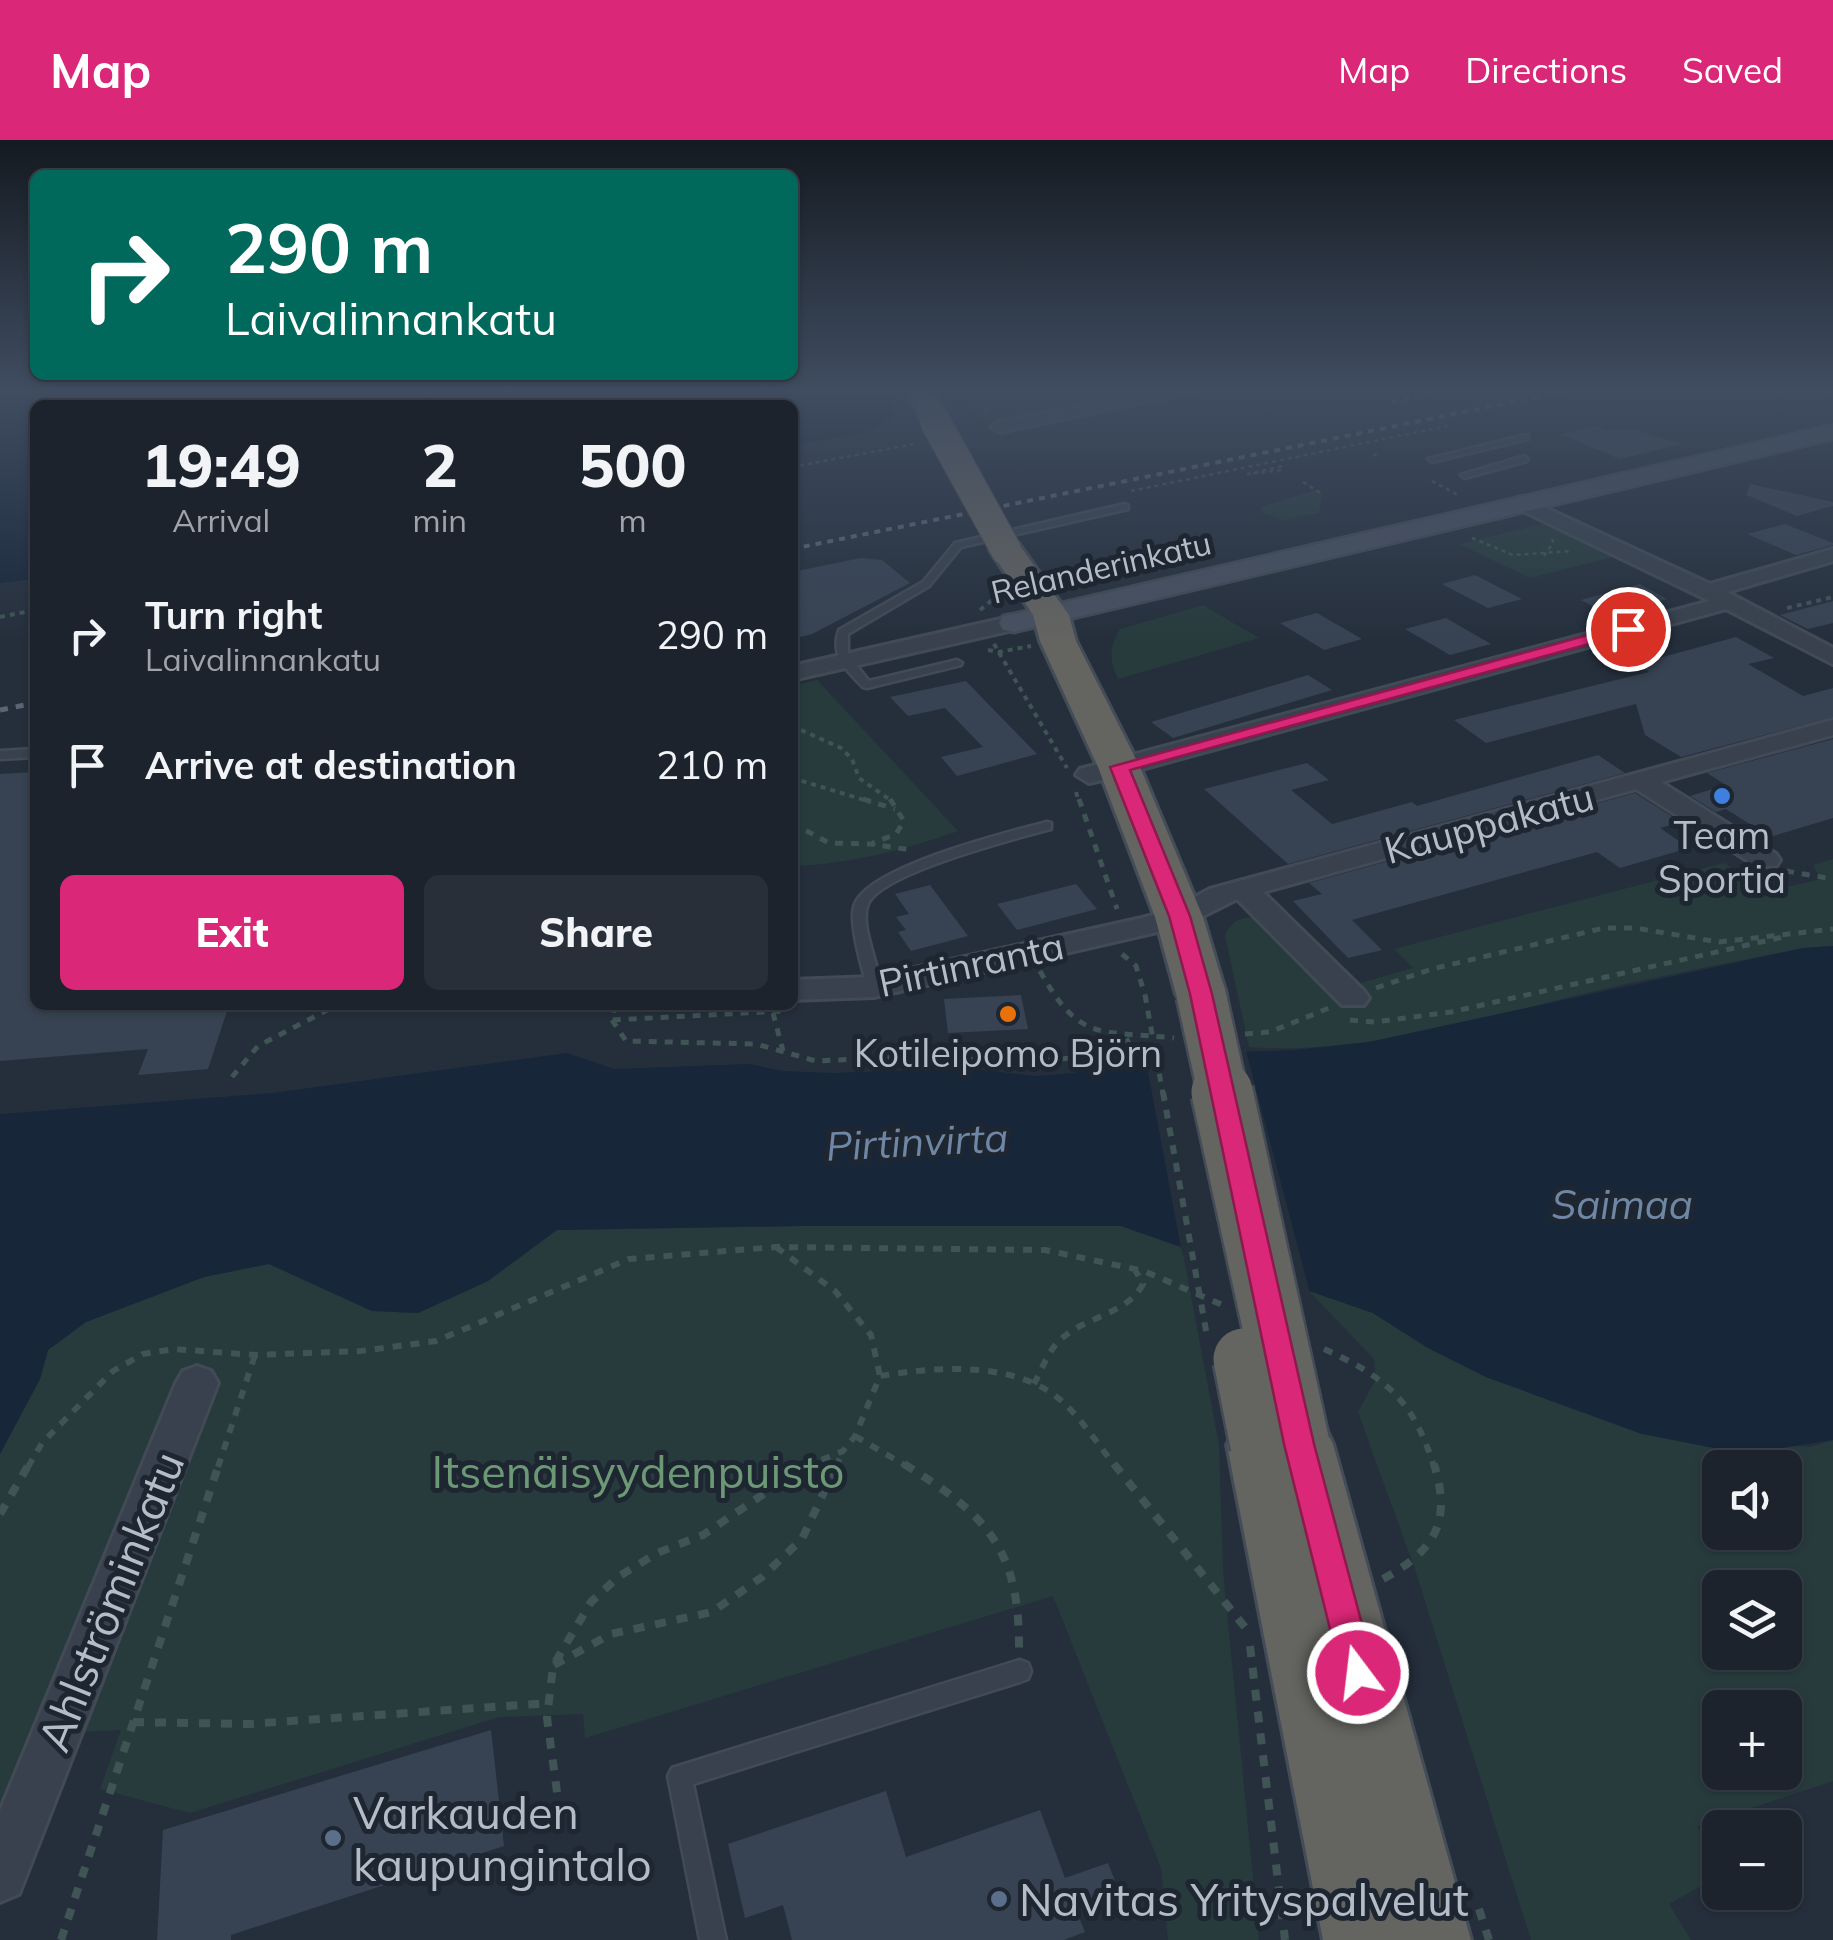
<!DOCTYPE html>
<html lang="en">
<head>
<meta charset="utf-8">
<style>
  :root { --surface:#1c232d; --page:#292f39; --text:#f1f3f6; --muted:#a0a4aa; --line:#3a4049; --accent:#db2777 }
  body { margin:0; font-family:Mulish,sans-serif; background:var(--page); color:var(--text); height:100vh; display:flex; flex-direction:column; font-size:38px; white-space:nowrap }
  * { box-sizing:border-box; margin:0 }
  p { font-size:32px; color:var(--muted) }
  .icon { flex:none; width:55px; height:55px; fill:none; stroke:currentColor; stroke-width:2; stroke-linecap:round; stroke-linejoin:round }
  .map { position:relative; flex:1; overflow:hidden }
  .drawer { position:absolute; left:30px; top:260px; width:768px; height:610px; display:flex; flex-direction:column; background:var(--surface); border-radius:15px; box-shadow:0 2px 8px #0004,0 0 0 2px var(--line) }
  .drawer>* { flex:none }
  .banner { position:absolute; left:30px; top:30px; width:768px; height:210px; border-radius:15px; box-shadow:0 2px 8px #0004,0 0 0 2px var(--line); background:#00695c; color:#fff; overflow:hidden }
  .buttons { position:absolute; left:1702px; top:1310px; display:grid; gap:20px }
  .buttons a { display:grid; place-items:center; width:100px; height:100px; border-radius:15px; background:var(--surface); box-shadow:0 2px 8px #0004,0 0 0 2px var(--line); font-size:50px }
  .pin { position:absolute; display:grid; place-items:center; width:85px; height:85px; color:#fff; margin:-42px; border:5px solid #fff; border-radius:50%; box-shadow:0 2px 10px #0007 }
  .me { position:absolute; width:110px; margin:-55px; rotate:345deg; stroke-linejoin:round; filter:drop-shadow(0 0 8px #0008) }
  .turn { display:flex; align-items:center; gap:35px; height:210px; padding:0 30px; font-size:45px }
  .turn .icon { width:130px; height:130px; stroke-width:2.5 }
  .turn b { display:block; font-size:70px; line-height:85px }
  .eta { display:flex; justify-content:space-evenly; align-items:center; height:170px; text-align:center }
  .eta b { font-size:60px; font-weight:800; line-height:70px }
  .action { display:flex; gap:20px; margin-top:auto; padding:20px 30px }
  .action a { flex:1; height:115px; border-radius:15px; background:var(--accent); color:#fff; font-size:40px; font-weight:800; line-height:115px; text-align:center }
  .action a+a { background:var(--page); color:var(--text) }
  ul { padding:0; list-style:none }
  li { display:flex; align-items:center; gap:30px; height:130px; padding:0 30px }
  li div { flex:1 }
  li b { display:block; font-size:38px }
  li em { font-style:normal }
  header { display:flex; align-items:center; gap:60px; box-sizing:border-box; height:140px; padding:0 50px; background:var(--accent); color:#fff }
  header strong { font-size:48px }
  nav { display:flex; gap:55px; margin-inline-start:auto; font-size:35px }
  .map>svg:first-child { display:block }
  .green { fill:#273b3d; fill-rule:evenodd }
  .water { fill:#18263a }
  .pier { fill:#252f3c }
  .building { fill:#374352 }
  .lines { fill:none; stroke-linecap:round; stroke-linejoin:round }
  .service-casing { stroke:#414a55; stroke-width:5 }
  .minor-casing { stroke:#414a55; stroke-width:6 }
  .tertiary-casing { stroke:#414a55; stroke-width:5 }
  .secondary-casing { stroke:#414a55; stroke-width:5 }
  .trunk-casing { stroke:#434c57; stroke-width:6 }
  .path-far4 { stroke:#405455; stroke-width:2.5; stroke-dasharray:4 4; stroke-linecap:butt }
  .path-far3 { stroke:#405455; stroke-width:4; stroke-dasharray:5 5; stroke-linecap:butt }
  .path-far2 { stroke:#405455; stroke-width:5; stroke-dasharray:8 8; stroke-linecap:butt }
  .path-far1 { stroke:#405455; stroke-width:6; stroke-dasharray:9 9; stroke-linecap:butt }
  .path { stroke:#405455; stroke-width:8; stroke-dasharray:11 11; stroke-linecap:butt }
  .service { fill:#38414d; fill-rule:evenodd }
  .minor { fill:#38414d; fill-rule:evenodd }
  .tertiary { fill:#38414d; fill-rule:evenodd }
  .secondary { fill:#47505f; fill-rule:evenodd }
  .trunk { fill:#646461; fill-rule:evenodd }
  .rail-far1 { stroke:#5b6573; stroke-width:4; stroke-dasharray:6 6; stroke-linecap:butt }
  .rail { stroke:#5b6573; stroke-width:5; stroke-dasharray:8 8; stroke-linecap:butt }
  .trunk-bridge-far2-casing { stroke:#434c57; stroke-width:32; stroke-linecap:butt }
  .trunk-bridge-far1-casing { stroke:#434c57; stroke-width:54; stroke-linecap:butt }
  .trunk-bridge-casing { stroke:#434c57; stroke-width:66; stroke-linecap:butt }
  .path-bridge-far1 { stroke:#405455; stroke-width:5; stroke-dasharray:8 8; stroke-linecap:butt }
  .path-bridge { stroke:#405455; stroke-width:6; stroke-dasharray:9 9; stroke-linecap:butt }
  .trunk-bridge-far2 { stroke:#646461; stroke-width:30 }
  .trunk-bridge-far1 { stroke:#646461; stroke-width:49 }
  .trunk-bridge { stroke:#646461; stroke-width:61 }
  .route { fill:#db2777; stroke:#8e194d; stroke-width:2.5 }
  .shop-dot { fill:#3f7fe0; stroke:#1d2631; stroke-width:4 }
  .food-dot { fill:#e8710a; stroke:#1d2631; stroke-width:4 }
  .service-dot { fill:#5c6f8a; stroke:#1d2631; stroke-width:4 }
  .labels { text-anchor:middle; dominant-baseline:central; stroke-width:10; stroke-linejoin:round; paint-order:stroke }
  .far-street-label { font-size:32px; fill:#b4bcc8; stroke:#1d2631 }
  .street-label { font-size:38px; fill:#b4bcc8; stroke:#1d2631 }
  .poi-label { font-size:38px; fill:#b4bcc8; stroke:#1d2631 }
  .water-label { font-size:40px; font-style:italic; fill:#6f87a5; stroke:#1d2631 }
  .near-park-label { font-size:45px; fill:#6c9876; stroke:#1d2631 }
  .near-street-label { font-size:45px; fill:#b4bcc8; stroke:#1d2631 }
  .near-poi-label { font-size:45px; fill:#b4bcc8; stroke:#1d2631; text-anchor:start }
</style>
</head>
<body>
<header>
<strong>Map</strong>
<nav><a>Map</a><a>Directions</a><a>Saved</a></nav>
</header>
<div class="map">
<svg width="1833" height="1800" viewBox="0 0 1833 1800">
  <rect width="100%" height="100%" fill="#252f3c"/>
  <path class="green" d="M 963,250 L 1145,250 L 996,281 L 980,279 Z
    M 1315,350 L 1322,354 L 1319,373 L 1282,380 L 1262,373 L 1261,367 Z
    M 1547,383 L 1617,416 L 1530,438 L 1459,404 Z
    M 1203,465 L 1259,498 L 1118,539 C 1109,519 1109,508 1120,489 Z
    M 817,540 L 958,691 C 902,710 852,724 793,726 L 793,546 Z
    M 1833,719 L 1833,806 L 1803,808 C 1728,823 1653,837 1579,855 C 1472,881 1360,915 1249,907 L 1225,795 C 1233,780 1241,776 1258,778 L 1326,853 L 1413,828 L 1394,809 L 1724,723 L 1766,752 L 1821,739 L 1813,725 Z
    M 801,1086 L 1121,1086 L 1182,1108 L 1219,1305 L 1223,1432 L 1259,1800 L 1168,1800 L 1161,1728 L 1053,1456 L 585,1598 L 583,1574 L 499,1577 L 190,1673 L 100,1649 L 121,1590 L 78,1592 L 218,1234 L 183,1234 L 0,1691 L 0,1314 L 40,1239 L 48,1210 L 86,1182 L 204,1137 L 269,1124 L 372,1171 L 418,1173 L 488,1141 L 556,1090 Z
    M 1309,1151 L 1373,1173 L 1428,1208 L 1486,1237 L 1642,1294 L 1810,1307 L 1833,1300 L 1833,1641 L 1697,1686 L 1720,1726 L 1720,1735 L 1669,1764 L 1691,1800 L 1531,1800 L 1415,1429 L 1358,1272 L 1376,1239 L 1374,1219 ZM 1720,1328 L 1785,1328 L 1785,1392 L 1720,1392 ZM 1720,1448 L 1785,1448 L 1785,1512 L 1720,1512 ZM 1720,1568 L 1785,1568 L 1785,1632 L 1720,1632 Z"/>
  <path class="water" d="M 0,250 L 891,250 L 893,277 L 868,292 L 793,305 L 792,265 L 35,265 L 35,439 L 0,443 Z
    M 1833,806 L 1833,1300 L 1744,1314 L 1642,1294 L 1486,1237 L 1428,1208 L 1373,1173 L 1121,1086 L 801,1086 L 557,1090 L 488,1141 L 418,1173 L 372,1171 L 269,1124 L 204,1137 L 86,1182 L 48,1210 L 40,1239 L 0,1314 L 0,974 L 272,953 L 567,913 L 614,929 L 749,924 L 783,931 L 833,933 L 965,928 L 1036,936 L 1073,933 L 1136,916 L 1293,910 L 1369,902 L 1803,808 Z"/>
  <path class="pier" d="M 1245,907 L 1311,1157 L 1182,1113 L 1144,910 Z"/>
  <path class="building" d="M 1595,286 L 1608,291 L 1631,289 L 1682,304 L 1620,319 L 1560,294 Z
    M 1750,344 L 1833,362 L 1833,366 L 1797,376 L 1746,355 Z
    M 1785,384 L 1833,403 L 1833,405 L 1796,415 L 1747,394 Z
    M 861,418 L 882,420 L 910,443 L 812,494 L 792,499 L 792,432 Z
    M 1475,435 L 1522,459 L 1488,468 L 1442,444 Z
    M 1640,444 L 1667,459 L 1609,475 L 1581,460 Z
    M 1833,461 L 1833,483 L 1808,489 L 1780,475 Z
    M 1317,473 L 1362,499 L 1324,510 L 1280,483 Z
    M 1446,478 L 1491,504 L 1450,515 L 1405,489 Z
    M 1736,497 L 1774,518 L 1748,524 L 1803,556 L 1833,548 L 1833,577 L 1681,617 L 1645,595 L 1636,564 L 1486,603 L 1454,580 L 1649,532 L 1637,524 Z
    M 1308,535 L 1332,550 L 1173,598 L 1151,582 Z
    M 966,541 L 992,568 L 1037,614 L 957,636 L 941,617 L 983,607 L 945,568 L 908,576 L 890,557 Z
    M 1833,599 L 1833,678 L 1770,697 L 1726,669 L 1716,672 L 1690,656 L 1726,645 L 1707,633 Z
    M 1598,615 L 1625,633 L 1288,724 L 1204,649 L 1307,623 L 1329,640 L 1291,650 L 1332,684 L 1412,662 L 1417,666 Z
    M 35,632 L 35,865 L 229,865 L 208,929 L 138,935 L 148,909 L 0,921 L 0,634 Z
    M 1635,653 L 1681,682 L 1660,688 L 1689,708 L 1620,728 L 1597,712 L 1352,780 L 1382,810 L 1348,818 L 1293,761 L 1322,754 L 1309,743 Z
    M 1076,744 L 1097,769 L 1017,790 L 997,764 Z
    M 930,745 L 968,796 L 911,811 L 898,792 L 906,790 L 896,777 L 909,774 L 895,754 Z
    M 1021,855 L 1028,889 L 948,893 L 944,859 Z
    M 491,1590 L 504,1706 L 231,1795 L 231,1800 L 157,1800 L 163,1690 Z
    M 886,1651 L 906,1717 L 1040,1670 L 1065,1738 L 1108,1723 L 1121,1756 L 1077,1772 L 1085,1792 L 1064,1800 L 792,1800 L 783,1765 L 745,1778 L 728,1704 Z"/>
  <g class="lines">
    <g class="service-casing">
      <path id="service" d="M 1525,295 L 1528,295 L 1528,299 L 1432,322 L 1428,319 Z
        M 1524,316 L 1528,319 L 1527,321 L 1465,338 L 1461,335 Z
        M 1125,364 L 1128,365 L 1128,369 L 961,407 L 929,446 L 848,494 L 848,515 L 869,541 L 957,520 L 962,523 L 961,525 L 867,548 L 863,547 C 846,530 830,515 839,490 L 923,442 L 955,403 Z
        M 35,609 L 35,617 L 0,619 L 0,611 Z
        M 1047,682 L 1051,683 L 1051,689 C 1017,698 881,733 868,764 C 859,784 879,825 881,847 L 879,850 L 869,850 C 863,833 849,784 854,767 C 863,728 1008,692 1047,682 Z
        M 1020,1520 L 1028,1523 L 1031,1531 L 1028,1539 L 1020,1542 L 693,1644 L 726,1800 L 700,1800 L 668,1636 L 672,1628 Z"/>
    </g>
    <g class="minor-casing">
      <path id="minor" d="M 1164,250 L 1199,250 L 1000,292 L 991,287 L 1000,282 Z
        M 1522,357 L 1710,444 L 1833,409 L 1833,421 L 1727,452 L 1833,508 L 1833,524 L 1726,469 L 1098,641 L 1089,643 L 1076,635 L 1080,629 L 1710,461 L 1515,367 L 1515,359 Z
        M 1014,476 L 1022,478 L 1025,483 L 1022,488 L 792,540 L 792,526 Z
        M 1833,580 L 1833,595 L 1661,642 L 1776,714 L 1780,720 L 1776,726 L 1756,726 L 1636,649 L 1263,752 L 1364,851 L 1369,858 L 1364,865 L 1342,865 L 1237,759 L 1189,783 L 1157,792 L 874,857 L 792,860 L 792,840 L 874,837 L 1142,778 L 1169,771 L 1210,749 Z
        M 197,1226 L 211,1231 L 218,1243 L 19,1754 L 0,1762 L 0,1671 L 176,1243 L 183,1231 Z"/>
    </g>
    <g class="tertiary-casing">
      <path id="tertiary" d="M 1822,250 L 1833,250 L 1833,257 Z"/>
    </g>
    <g class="secondary-casing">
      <path id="secondary" d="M 1833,285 L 1833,299 L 1014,492 L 1003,490 L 999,483 L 1003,476 L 1014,474 Z"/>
    </g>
    <g class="trunk-casing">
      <path id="trunk" d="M 907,250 L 933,250 L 949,281 L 945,287 L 925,287 Z
        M 1006,400 L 1018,403 L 1069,475 L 1076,501 L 1140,627 L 1203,777 L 1226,854 L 1219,865 L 1201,870 L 1183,865 L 1176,854 L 1155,777 L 1098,627 L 1040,501 L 1033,475 L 990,410 L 994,403 Z
        M 1261,1275 L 1279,1282 L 1299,1275 L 1323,1283 L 1333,1304 L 1471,1800 L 1323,1800 L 1227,1305 L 1237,1284 Z"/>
    </g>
    <path class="path-far4" d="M 430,250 L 437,265
      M 969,250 L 989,275
      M 351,265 L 357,250
      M 1373,314 L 1380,317
      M 792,327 L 914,304
      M 1281,330 L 1248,334 L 1283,326
      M 1432,341 L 1460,356
      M 1303,342 L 1322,354
      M 1131,351 L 1447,286
      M 1472,398 L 1513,415 L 1572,411
      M 1544,416 L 1553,403 L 1552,397"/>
    <path class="path-far3" d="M 1787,468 L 1833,457
      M 980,470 L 991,461 L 1006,458
      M 0,477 L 35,470
      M 994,504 L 1067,628
      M 988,510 L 999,512 L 1031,506
      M 792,586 L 841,608 L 852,619 L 859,638 L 893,662
      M 792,638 L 871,662
      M 1076,652 L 1079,662"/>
    <path class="path-far2" d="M 863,659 L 895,669
      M 890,659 L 904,681 L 896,694 L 871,704 L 911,710
      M 1079,659 L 1117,769
      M 792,683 L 829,703 L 871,704
      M 1786,731 L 1833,739
      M 1122,814 L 1136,826 L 1145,855
      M 1040,831 C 1080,903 1099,890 1174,898
      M 1376,848 L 1432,829 L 1604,788 L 1635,788 L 1719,802 L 1833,789
      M 615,865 L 612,880 L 784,871
      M 773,873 L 783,911
      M 612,880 L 626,901 L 756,904 L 816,921 L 924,916 L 1023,924 L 1101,914 L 1135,897
      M 1350,880 L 1375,882 L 1451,872 L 1783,797
      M 1245,894 L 1270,892 L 1329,868
      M 232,937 L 258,906 L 337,865"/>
    <path class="path-far1" d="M 776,1107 L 835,1151 L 871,1195 L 880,1236
      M 1324,1209 C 1386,1237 1414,1261 1434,1327
      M 1034,1244 C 1041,1231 1048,1212 1058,1202 C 1083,1176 1126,1176 1143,1144 L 1134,1128
      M 855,1296 L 908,1327
      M 28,1327 L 42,1303 L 113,1231 L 143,1214 L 174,1209 L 255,1215 L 361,1211 L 436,1201 L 629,1119 L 776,1107 L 1045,1110 L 1144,1131 L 1227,1167
      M 218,1327 L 255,1215
      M 805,1327 L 843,1311 L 855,1296 L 880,1236 C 938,1226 1022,1220 1067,1266 C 1085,1284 1100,1307 1116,1327
      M 836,1327 L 843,1311"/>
    <path class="path" d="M 904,1324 C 987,1375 1020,1409 1019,1510
      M 1114,1324 L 1248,1491
      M 0,1374 L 29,1324
      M 1383,1439 C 1435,1410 1452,1383 1434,1324
      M 1250,1506 L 1285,1800
      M 554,1525 L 611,1494 L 712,1472 L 762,1437 L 802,1399 L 837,1324
      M 133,1582 L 249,1584 L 549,1563
      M 560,1674 L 547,1578 L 553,1526 L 591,1462 L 618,1437 L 657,1413 L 703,1395 L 808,1324
      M 1479,1769 L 1489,1800
      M 61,1800 L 219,1324"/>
    <use href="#service" class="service"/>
    <use href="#minor" class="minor"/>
    <use href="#tertiary" class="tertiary"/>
    <use href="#secondary" class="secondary"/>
    <use href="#trunk" class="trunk"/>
    <path class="rail-far1" d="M 1392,262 L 1442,250
      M 792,409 L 1572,250"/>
    <path class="rail" d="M 0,570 L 35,563"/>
    <g class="trunk-bridge-far2-casing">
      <path id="trunk-bridge-far2" d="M 935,281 L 1006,410"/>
    </g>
    <g class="trunk-bridge-far1-casing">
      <path id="trunk-bridge-far1" d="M 1201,854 L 1223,954"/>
    </g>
    <g class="trunk-bridge-casing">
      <path id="trunk-bridge" d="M 1222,952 L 1299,1304
        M 1244,1219 L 1261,1305"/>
    </g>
    <path class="path-bridge-far1" d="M 1145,855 L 1163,954"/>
    <path class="path-bridge" d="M 1163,952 L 1207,1196"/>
    <use href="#trunk-bridge-far2" class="trunk-bridge-far2"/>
    <use href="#trunk-bridge-far1" class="trunk-bridge-far1"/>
    <use href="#trunk-bridge" class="trunk-bridge"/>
  </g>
  <linearGradient id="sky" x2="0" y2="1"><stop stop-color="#141a21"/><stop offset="0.5" stop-color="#404d61"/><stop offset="1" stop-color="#404d61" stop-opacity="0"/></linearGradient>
  <rect width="1833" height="502" fill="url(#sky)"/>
  <path class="route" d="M 1628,484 L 1636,489 L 1633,492 L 1130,630 L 1190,776 L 1212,854 L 1314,1304 L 1375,1533 L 1370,1545 L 1358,1549 L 1346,1545 L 1341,1533 L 1284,1304 L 1190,854 L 1169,776 L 1110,627 Z"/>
  <circle class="shop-dot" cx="1722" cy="656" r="10"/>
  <circle class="food-dot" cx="1008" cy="874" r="10"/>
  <g class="service-dot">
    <circle cx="333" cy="1698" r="10"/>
    <circle cx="999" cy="1759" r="10"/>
  </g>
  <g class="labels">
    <g class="far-street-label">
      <text transform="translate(1101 427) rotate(-13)">Relanderinkatu</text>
    </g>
    <g class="street-label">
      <text transform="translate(1489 683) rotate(-15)">Kauppakatu</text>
      <text transform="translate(971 824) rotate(-12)">Pirtinranta</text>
    </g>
    <g class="poi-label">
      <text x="1722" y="695">Team<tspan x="1722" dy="44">Sportia</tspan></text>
      <text x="1008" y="913">Kotileipomo Björn</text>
    </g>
    <g class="water-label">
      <text transform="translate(917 1001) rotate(-3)">Pirtinvirta</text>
      <text x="1622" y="1064">Saimaa</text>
    </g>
    <g class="near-park-label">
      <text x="638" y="1331">Itsenäisyydenpuisto</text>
    </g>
    <g class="near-street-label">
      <text transform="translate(110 1461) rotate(-68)">Ahlströminkatu</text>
    </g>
    <g class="near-poi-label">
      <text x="353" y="1672">Varkauden<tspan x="353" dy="52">kaupungintalo</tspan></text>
      <text x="1019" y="1759">Navitas Yrityspalvelut</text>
    </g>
  </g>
</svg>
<div class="buttons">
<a><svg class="icon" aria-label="sound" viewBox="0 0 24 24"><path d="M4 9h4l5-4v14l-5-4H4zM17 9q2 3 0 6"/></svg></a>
<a><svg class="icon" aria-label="layers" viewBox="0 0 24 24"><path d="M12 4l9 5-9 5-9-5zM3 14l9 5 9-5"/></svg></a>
<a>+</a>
<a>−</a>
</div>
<div class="pin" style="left:1628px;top:489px;background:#d93025"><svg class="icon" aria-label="arrive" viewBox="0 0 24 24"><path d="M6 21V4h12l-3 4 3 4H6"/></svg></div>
<svg class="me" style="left:1358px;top:1533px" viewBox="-20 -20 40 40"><circle r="17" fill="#db2777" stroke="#fff" stroke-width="3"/><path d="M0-11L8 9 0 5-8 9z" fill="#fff"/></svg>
<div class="banner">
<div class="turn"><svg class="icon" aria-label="right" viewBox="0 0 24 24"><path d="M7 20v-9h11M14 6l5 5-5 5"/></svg><div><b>290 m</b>Laivalinnankatu</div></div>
</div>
<section class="drawer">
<div class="eta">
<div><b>19:49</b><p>Arrival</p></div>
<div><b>2</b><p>min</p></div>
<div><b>500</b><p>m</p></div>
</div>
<ul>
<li><svg class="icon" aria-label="right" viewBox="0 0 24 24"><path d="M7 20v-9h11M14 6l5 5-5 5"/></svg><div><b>Turn right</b><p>Laivalinnankatu</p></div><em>290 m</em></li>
<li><svg class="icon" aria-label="arrive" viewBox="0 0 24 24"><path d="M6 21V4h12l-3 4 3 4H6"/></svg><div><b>Arrive at destination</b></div><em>210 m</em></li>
</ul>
<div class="action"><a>Exit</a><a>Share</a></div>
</section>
</div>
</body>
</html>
